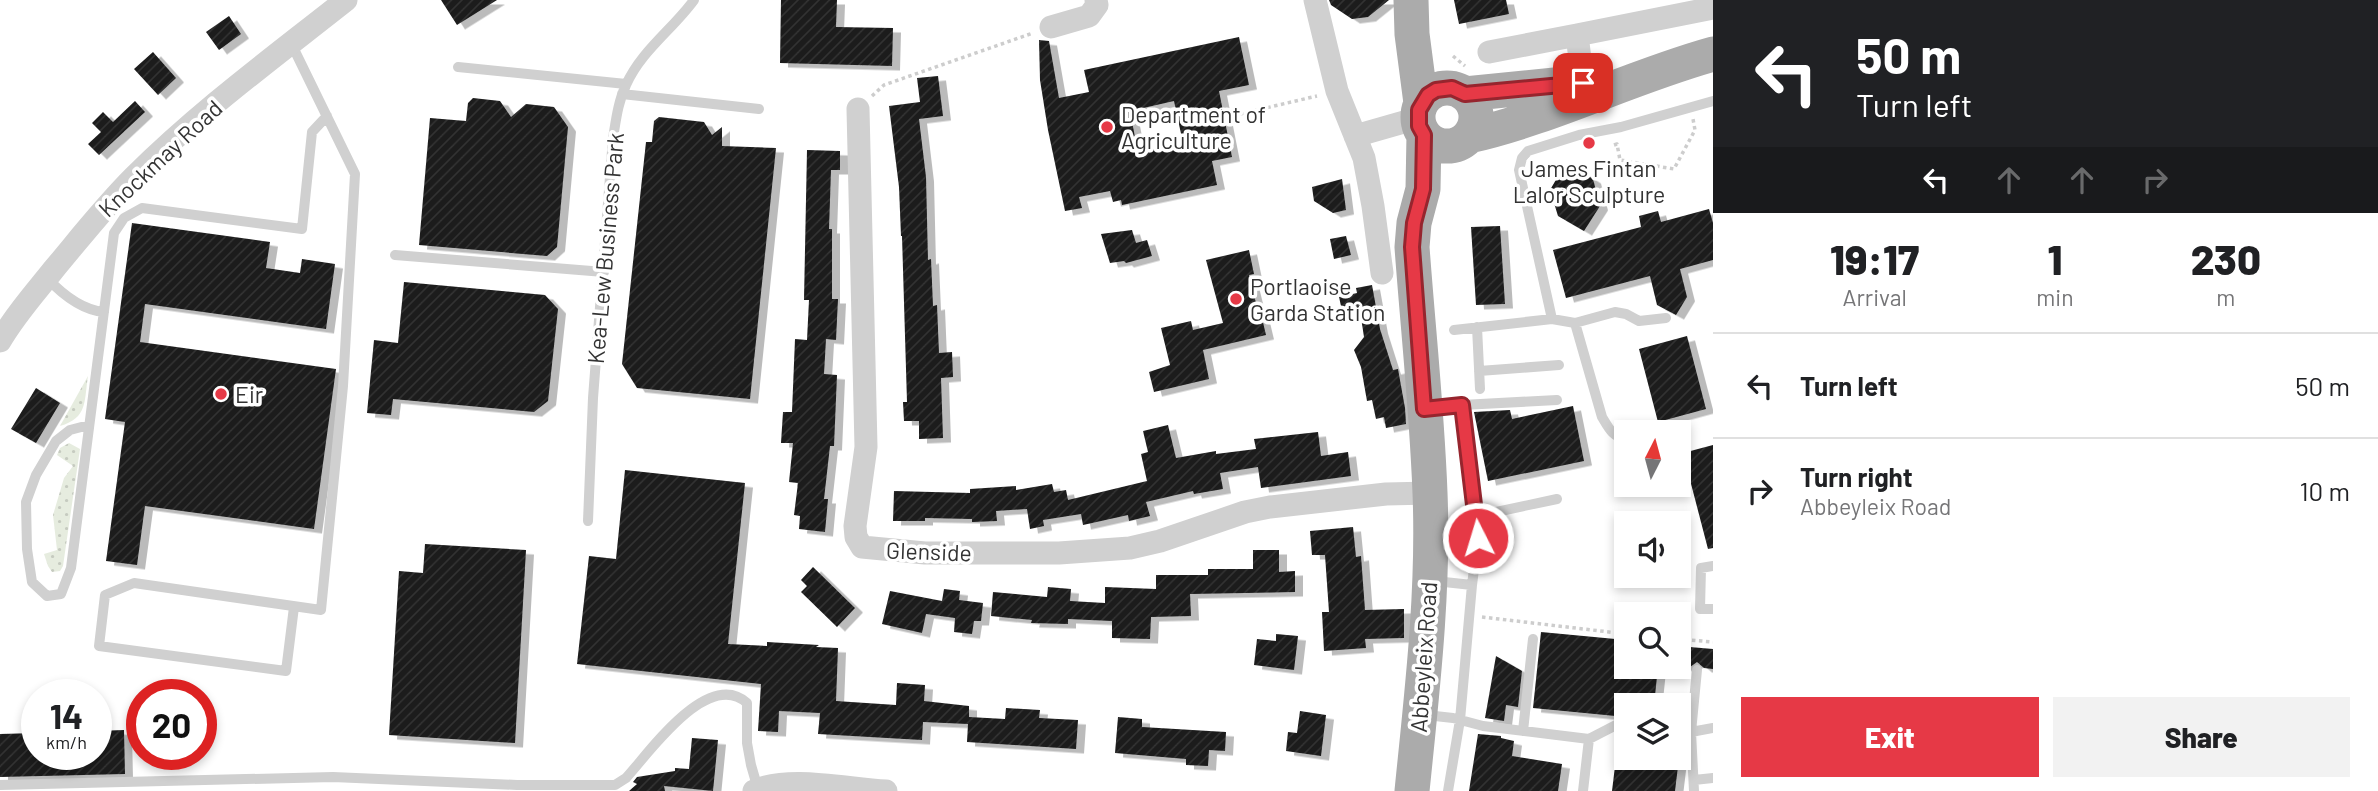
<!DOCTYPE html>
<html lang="en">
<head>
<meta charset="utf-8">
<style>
  :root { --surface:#fff; --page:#f2f2f2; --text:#202124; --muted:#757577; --line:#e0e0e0; --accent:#e63946 }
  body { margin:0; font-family:Barlow,sans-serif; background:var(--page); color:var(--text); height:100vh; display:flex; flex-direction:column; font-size:26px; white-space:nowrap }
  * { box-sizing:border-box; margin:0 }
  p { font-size:23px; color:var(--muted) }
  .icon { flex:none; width:38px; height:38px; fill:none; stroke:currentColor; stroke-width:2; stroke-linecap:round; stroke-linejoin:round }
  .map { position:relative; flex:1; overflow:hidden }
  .side { display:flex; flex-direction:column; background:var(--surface); width:665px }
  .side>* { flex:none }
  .banner { background:#202124; color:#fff; overflow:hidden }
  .needle { width:46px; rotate:6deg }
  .buttons { position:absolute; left:1614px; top:420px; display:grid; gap:14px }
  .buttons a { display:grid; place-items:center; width:77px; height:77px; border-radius:0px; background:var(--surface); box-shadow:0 4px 10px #0003; font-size:35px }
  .speed { position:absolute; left:21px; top:679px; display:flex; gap:14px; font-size:35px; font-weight:700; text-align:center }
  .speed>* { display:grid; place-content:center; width:91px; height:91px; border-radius:50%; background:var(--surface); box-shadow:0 4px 10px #0003; line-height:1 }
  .speed small { font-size:18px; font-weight:400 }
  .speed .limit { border:10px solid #d22; background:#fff; color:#111 }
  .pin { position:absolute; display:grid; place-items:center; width:60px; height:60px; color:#fff; margin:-30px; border-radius:14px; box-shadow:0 4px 10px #0006 }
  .me { position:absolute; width:77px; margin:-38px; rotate:355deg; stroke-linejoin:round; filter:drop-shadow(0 0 5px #0008) }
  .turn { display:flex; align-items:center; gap:24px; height:147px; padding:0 28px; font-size:32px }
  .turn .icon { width:91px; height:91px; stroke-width:2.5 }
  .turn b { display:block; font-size:49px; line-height:60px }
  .lanes { display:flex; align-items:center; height:66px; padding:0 28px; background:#0003; justify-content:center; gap:35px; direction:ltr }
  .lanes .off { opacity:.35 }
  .eta { display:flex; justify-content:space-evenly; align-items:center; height:119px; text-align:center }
  .eta b { font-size:42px; font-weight:800; line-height:49px }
  .primary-button { display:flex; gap:14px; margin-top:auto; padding:14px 28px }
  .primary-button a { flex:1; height:80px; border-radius:0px; background:var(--accent); color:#fff; font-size:28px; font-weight:800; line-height:80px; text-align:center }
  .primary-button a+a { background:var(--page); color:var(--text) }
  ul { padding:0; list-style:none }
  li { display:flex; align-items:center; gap:21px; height:105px; padding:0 28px; border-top:2px solid var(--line) }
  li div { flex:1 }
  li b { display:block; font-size:26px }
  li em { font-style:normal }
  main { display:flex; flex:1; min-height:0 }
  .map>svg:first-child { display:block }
  .grass { fill:url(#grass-dots) }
  .building { fill:url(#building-hatch); fill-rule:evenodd; filter:url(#shadow) }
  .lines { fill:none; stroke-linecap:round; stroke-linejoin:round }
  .path { stroke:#cdcdcd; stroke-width:3.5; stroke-dasharray:3.5 3.5; stroke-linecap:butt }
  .service { stroke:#d0d0d0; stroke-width:10 }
  .minor { stroke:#d0d0d0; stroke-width:23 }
  .primary { stroke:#ababab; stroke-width:35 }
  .route-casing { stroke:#96252e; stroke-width:18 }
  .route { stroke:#e63946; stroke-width:12 }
  .poi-dot { fill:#e63946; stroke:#fff; stroke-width:2.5 }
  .labels { text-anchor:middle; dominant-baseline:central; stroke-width:7; stroke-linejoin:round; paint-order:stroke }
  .poi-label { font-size:23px; fill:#333; stroke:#fff; text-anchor:start }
  .street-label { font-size:23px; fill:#333; stroke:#fff }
</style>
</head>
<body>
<main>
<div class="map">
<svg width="1713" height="791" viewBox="0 0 1713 791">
  <defs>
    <pattern id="grass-dots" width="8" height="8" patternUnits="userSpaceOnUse" patternTransform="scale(1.75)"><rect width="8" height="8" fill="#e6ecdf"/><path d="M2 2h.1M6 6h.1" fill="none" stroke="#c6cbc0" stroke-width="1.8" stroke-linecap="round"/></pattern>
    <pattern id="building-hatch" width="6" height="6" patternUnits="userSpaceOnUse" patternTransform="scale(1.75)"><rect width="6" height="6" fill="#1a1a1a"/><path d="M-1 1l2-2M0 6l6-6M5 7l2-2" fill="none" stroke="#333"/></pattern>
    <filter id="shadow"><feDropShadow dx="8" dy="4.5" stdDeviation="0" flood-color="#0004"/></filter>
  </defs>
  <rect width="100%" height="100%" fill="#fff"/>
  <path class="grass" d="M 88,376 C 84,401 88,418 60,426 Z
    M 69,443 L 80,449 L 63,566 L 60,571 L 52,572 L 48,566 L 44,554 L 57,550 L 53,515 L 64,478 L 73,466 L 57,455 L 60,448 Z"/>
  <path class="building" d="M 441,0 L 497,0 L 457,25 Z
    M 781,0 L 837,0 L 836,27 L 893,28 L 892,66 L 780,63 Z
    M 1329,0 L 1389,0 L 1368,17 L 1352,19 L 1331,5 Z
    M 1454,0 L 1506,0 L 1509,14 L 1459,24 Z
    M 229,16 L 241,34 L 219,50 L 206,32 Z
    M 1239,37 L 1249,85 L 1219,91 L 1232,157 L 1212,161 L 1217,185 L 1122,205 L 1121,200 L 1113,202 L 1110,191 L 1079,197 L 1082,208 L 1065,211 L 1048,130 L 1040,80 L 1039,40 L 1049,41 L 1059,98 L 1089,92 L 1084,70 ZM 1174,101 L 1183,143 L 1138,153 L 1130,111 Z
    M 153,52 L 176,78 L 158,95 L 134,69 Z
    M 938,76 L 943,116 L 919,119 L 926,177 L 928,260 L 931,259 L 933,306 L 937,305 L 939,353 L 952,352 L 953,377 L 941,378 L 943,438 L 919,439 L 919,421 L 904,421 L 903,402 L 907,402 L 902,236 L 901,236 L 899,187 L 889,106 L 920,102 L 917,78 Z
    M 473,98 L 500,101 L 511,117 L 526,104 L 554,107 L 568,127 L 557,247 L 547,256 L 419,245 L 430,118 L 466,121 L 468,103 Z
    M 135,101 L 145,112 L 99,155 L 88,144 L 101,132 L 92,123 L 103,112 L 113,122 Z
    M 659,117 L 704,122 L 712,135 L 722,127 L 722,146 L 776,148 L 750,399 L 637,388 L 622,364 L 646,142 L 652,142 L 654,121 Z
    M 807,150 L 840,151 L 840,170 L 831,170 L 829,229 L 832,229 L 832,299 L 838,299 L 836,340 L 826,339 L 824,374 L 837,375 L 834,446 L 830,446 L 824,499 L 828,499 L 825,532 L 799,529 L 800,516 L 794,515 L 798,483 L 789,482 L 793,443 L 781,443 L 783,412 L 792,412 L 795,339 L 807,340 L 809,300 L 804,300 Z
    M 1582,172 L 1593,179 L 1600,206 L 1584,231 L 1558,216 L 1550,190 L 1557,178 Z
    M 1342,179 L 1346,210 L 1333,213 L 1314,201 L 1312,187 Z
    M 1709,209 L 1713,223 L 1713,260 L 1680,269 L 1687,297 L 1676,315 L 1657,305 L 1650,276 L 1566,298 L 1553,250 L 1641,227 L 1639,216 L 1658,211 L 1661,222 Z
    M 132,223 L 270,242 L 266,268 L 300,273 L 302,259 L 335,264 L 326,329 L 145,304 L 140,342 L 336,369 L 314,529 L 145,506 L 137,565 L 106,561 L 125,422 L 105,419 Z
    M 1500,226 L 1505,304 L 1476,305 L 1471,227 Z
    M 1132,230 L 1136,243 L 1147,240 L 1152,256 L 1126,263 L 1124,261 L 1110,263 L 1101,234 Z
    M 1346,236 L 1351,255 L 1334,259 L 1330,239 Z
    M 1249,250 L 1254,274 L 1249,275 L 1259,315 L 1261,314 L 1266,335 L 1203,350 L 1209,379 L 1154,392 L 1149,372 L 1170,365 L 1161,328 L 1191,321 L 1193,330 L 1223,323 L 1206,260 Z
    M 404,282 L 545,295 L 558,309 L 548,401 L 534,412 L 393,399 L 391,415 L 367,413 L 374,340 L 398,343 Z
    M 1372,285 L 1380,329 L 1393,370 L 1398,369 L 1405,408 L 1406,424 L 1386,428 L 1384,417 L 1376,419 L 1372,400 L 1367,401 L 1361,367 L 1354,350 L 1364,337 L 1360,311 L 1343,315 L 1339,297 L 1357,293 L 1356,288 Z
    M 1687,336 L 1706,409 L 1658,422 L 1639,349 Z
    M 36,388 L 60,403 L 36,443 L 11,429 Z
    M 1573,406 L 1584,461 L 1488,481 L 1474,412 L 1510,410 L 1512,419 Z
    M 1168,425 L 1176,458 L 1216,451 L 1216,454 L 1256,449 L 1254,439 L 1318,432 L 1321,456 L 1348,452 L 1351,476 L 1261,488 L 1258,467 L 1220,473 L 1223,489 L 1194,494 L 1193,491 L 1146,502 L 1150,516 L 1129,521 L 1128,515 L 1083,525 L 1081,514 L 1043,520 L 1044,526 L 1030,529 L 1027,509 L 996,511 L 997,521 L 972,522 L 972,519 L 925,518 L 925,521 L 893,521 L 894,491 L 970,493 L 970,489 L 1016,486 L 1016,490 L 1052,484 L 1054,492 L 1066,490 L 1068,500 L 1147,481 L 1141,454 L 1148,452 L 1143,431 Z
    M 1713,445 L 1713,548 L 1708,549 L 1683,453 Z
    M 625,470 L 745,483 L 728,644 L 767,646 L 767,642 L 819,645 L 816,647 L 838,648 L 836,701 L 896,705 L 897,683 L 925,685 L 924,701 L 969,706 L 969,717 L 1005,719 L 1006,708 L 1040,710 L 1039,718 L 1078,720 L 1076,749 L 967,742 L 968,724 L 923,722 L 922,740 L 818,734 L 820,713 L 779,711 L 778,732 L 758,731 L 761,684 L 577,664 L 589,556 L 616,559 Z
    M 1353,527 L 1356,557 L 1361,556 L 1365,610 L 1404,609 L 1404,638 L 1365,639 L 1366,648 L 1324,651 L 1322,612 L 1329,612 L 1325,555 L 1312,555 L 1310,531 Z
    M 425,544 L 526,550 L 515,743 L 389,735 L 399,571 L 423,573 Z
    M 1253,550 L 1279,550 L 1279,572 L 1295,571 L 1295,592 L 1190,594 L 1191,616 L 1151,617 L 1150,639 L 1112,638 L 1112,621 L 1068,619 L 1068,624 L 1031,623 L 1032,620 L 991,616 L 993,592 L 1047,597 L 1048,587 L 1071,589 L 1070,601 L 1105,603 L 1105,587 L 1156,589 L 1156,575 L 1208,575 L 1208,569 L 1253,569 Z
    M 813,567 L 855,608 L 837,627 L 801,592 L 807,586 L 801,580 Z
    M 944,589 L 960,591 L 959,600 L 983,603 L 981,621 L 974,621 L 972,634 L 954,632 L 955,618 L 926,614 L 922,633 L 882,624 L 890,591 L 942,601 Z
    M 1541,632 L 1626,640 L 1626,667 L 1658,667 L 1654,705 L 1626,705 L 1626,717 L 1533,708 Z
    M 1276,634 L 1298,636 L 1294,670 L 1254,665 L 1257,639 L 1276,641 Z
    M 1678,646 L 1713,649 L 1713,669 L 1704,668 L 1697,662 L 1690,667 L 1678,666 Z
    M 1496,656 L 1522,671 L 1518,707 L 1506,705 L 1504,721 L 1485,718 Z
    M 1300,711 L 1326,715 L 1321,756 L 1286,751 L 1288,732 L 1297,733 Z
    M 1118,717 L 1142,719 L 1142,727 L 1226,732 L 1225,751 L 1209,750 L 1208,766 L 1186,765 L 1186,759 L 1115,753 Z
    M 124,730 L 125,774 L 0,777 L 0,734 L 37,733 L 37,754 L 96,754 L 96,731 Z
    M 1478,734 L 1501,736 L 1501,738 L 1514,741 L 1512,756 L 1562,764 L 1558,791 L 1469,791 Z
    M 692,738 L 718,740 L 713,791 L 664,786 L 665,791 L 629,791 L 637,784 L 633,782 L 637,777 L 675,771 L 675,768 L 689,769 Z
    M 1616,758 L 1679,758 L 1675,791 L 1612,791 Z"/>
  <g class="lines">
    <path class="path" d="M 1453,56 L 1465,66
      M 872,96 L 884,85 L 1033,33
      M 1240,114 L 1317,96
      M 1614,145 L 1617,144 L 1620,160 L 1674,169 L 1695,130 L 1693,119
      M 1482,617 L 1626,634
      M 1678,639 L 1713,642"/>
    <path class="service" d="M 291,43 L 355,174 L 343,386 L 321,610 L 134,583 L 105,595 L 99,646 L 286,671 L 294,607
      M 458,67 L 626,84
      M 622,94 L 759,109
      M 395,255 L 604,272
      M 47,278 C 62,294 82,310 104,312
      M 1575,323 L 1615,312 L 1626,314 L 1639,321 L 1666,318
      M 1477,327 L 1480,389
      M 1454,330 L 1552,319
      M 1479,371 L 1559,365
      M 1462,405 L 1557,400
      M 1431,409 L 1462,405 L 1477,516 L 1478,538 L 1472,585
      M 89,425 L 70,430 L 56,441 L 36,475 L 26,502 L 27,549 L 32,582 L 47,596 L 61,594 L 71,568 L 114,233 L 124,218 L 142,208 L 302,229 L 312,132 L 327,116
      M 1626,439 C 1613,438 1608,427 1602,417 L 1575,323 L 1552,319 L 1519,170 L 1522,158 L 1528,151 L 1579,135 L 1621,127 L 1713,101
      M 1477,516 L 1557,499
      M 588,521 L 593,398 L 613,138 C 616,120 618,102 626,85 C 641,51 673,29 694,0
      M 1713,566 L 1701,568 L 1700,609 L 1713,609
      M 1435,581 L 1472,585 L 1460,720 L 1448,791
      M 1426,715 L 1453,718 L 1483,726 L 1589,739 L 1618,724 L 1626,725
      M 1678,730 L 1691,732 L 1713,728
      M 1523,731 L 1533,639
      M 1694,780 L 1713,778
      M 0,785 L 333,777 L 517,785 L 615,785 L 626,778 C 649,753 708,668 747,703 L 747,743 L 751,765 L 758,789
      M 1583,791 L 1589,739
      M 1694,791 L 1691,732 L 1697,670"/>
    <path class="minor" d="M 1315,0 L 1337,91 L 1364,158 L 1373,206 L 1382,273
      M 1051,27 L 1089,16 L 1097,5 L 1096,0
      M 1489,52 L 1577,35
      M 1583,83 L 1577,35 L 1713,8
      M 858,109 L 866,447 L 855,526 L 856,537 L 862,547 L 925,553 L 1059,553 L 1130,548 L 1160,541 L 1245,512 L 1270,507 L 1386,494 L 1430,493
      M 1355,136 L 1418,118
      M 0,341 C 15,315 35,293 54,269 C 80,238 105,206 134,177 C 199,112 274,57 346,0
      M 754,791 C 790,775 846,789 886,791"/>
    <path class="primary" d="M 1411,0 L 1412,34 L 1421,103
      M1418 117a29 29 0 1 1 58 0a29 29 0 1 1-58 0Z
      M 1465,94 L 1594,81
      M 1469,136 C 1553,117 1630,77 1713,54
      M 1412,791 C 1422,692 1434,592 1430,493 C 1427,411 1418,329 1412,247 L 1414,223 L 1423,189 L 1424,135"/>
  </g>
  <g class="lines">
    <g class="route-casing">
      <path id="route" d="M 1478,538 L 1462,405 L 1424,409 L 1412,247 L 1414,223 L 1423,189 L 1424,135 L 1419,126 L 1419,110 L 1428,95 L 1436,90 L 1452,88 L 1465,94 L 1583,83"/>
    </g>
    <use href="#route" class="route"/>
  </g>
  <g class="poi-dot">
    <circle cx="1107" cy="127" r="7"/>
    <circle cx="1589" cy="143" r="7"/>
    <circle cx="1236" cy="299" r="7"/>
    <circle cx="221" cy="394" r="7"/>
  </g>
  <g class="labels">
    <g class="poi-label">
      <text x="1121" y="114">Department of<tspan x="1121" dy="26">Agriculture</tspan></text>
      <text x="1589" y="168" text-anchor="middle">James Fintan<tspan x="1589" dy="26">Lalor Sculpture</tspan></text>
      <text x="1250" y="286">Portlaoise<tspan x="1250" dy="26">Garda Station</tspan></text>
      <text x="235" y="394">Eir</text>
    </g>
    <g class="street-label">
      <text transform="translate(160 158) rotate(-43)">Knockmay Road</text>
      <text transform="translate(605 248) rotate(-85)">Kea-Lew Business Park</text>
      <text transform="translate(929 551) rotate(2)">Glenside</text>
      <text transform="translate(1423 657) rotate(-86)">Abbeyleix Road</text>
    </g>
  </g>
</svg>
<div class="buttons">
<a><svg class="needle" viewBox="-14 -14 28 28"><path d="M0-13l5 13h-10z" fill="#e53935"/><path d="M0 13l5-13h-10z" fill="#757577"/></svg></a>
<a><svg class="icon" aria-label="sound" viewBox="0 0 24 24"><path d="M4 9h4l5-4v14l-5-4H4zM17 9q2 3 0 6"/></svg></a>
<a><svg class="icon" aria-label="search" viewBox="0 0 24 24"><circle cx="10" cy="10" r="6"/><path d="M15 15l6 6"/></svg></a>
<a><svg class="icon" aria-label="layers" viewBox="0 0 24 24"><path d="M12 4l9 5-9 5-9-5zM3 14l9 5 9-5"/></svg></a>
</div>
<div class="speed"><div>14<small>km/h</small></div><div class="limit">20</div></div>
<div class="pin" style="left:1583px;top:83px;background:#d93025"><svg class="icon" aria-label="arrive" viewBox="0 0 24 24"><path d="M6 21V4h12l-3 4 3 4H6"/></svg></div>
<svg class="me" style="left:1478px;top:538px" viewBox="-20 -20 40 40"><circle r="17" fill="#e63946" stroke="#fff" stroke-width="3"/><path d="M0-11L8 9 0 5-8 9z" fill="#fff"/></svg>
</div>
<section class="side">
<div class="banner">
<div class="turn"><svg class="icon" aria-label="left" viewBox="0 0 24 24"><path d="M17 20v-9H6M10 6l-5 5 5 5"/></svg><div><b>50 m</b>Turn left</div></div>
<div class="lanes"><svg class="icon" aria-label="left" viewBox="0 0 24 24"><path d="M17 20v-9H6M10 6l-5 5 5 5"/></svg><svg class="icon off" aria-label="ahead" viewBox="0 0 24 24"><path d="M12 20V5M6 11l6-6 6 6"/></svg><svg class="icon off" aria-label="ahead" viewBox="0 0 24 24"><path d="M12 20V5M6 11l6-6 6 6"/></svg><svg class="icon off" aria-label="right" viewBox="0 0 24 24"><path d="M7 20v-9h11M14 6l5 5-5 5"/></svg></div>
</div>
<div class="eta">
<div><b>19:17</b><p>Arrival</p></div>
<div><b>1</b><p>min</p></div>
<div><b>230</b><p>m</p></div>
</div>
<ul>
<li><svg class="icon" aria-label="left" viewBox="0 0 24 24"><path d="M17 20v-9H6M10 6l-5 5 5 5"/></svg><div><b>Turn left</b></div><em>50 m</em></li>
<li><svg class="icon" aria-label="right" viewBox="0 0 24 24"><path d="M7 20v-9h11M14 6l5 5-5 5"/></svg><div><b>Turn right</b><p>Abbeyleix Road</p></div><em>10 m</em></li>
</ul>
<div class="primary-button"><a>Exit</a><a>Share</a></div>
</section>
</main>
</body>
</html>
